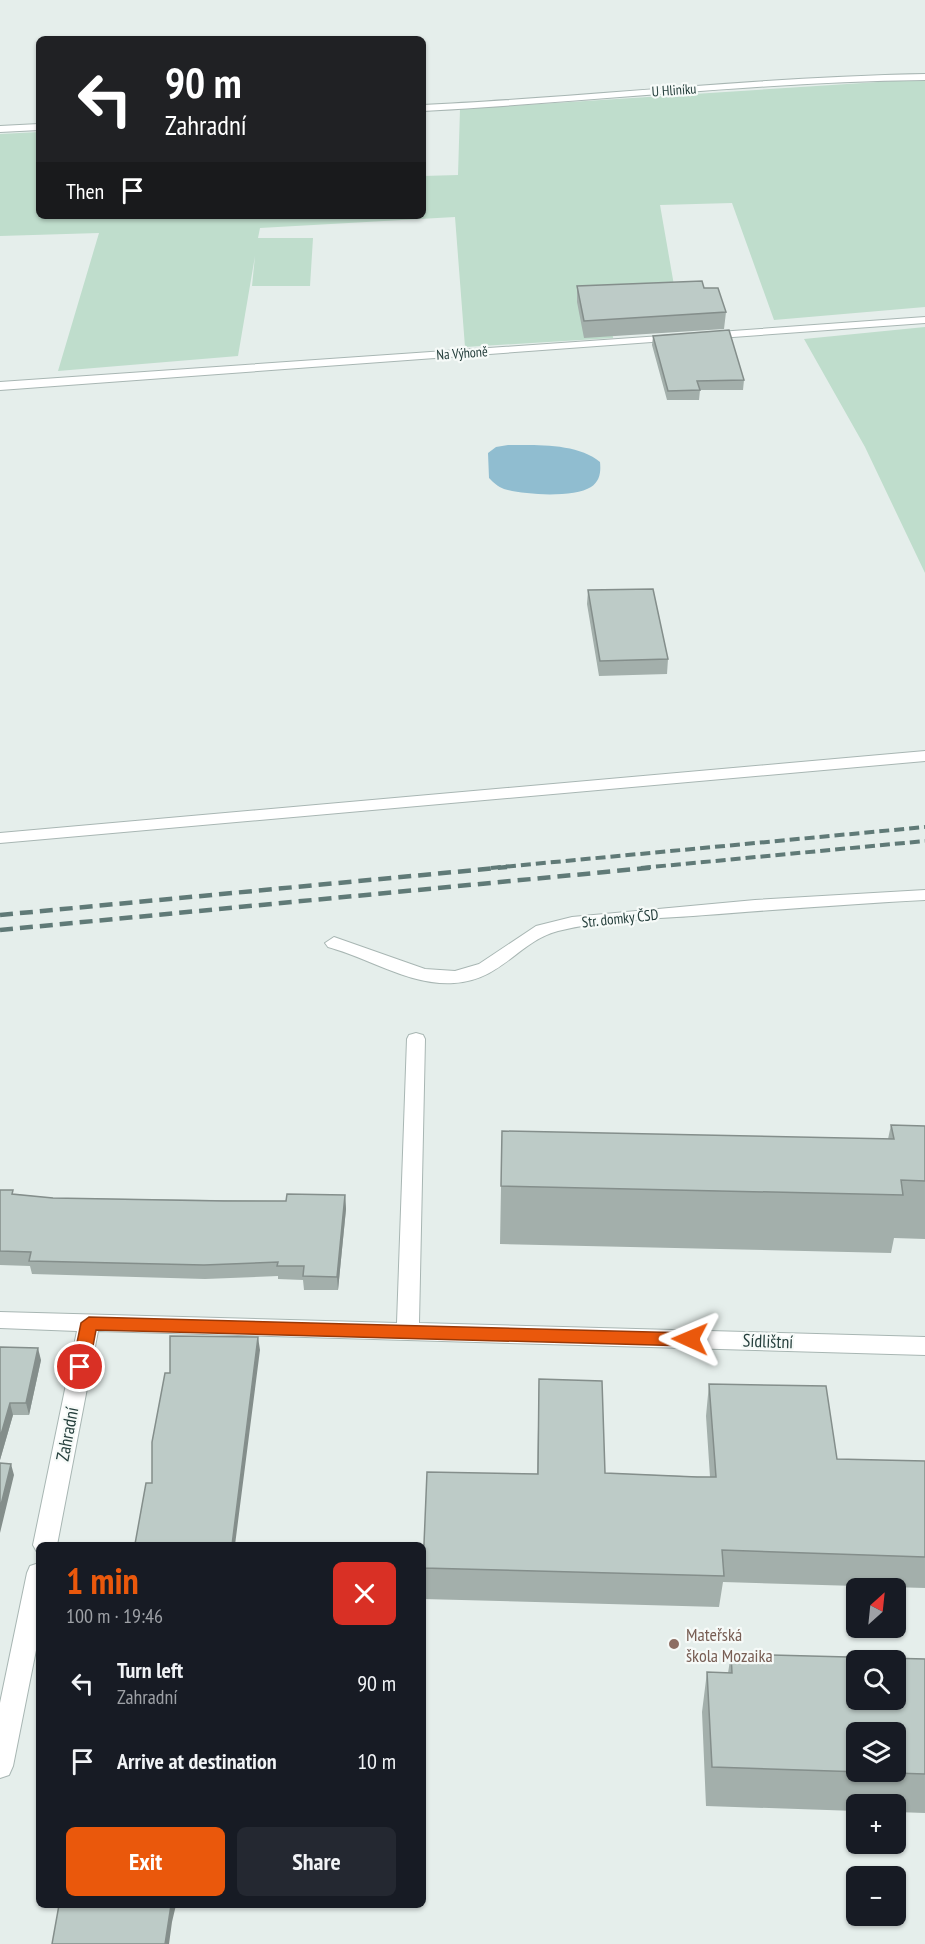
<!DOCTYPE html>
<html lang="en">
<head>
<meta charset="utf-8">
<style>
  :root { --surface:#171b24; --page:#242831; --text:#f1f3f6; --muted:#9ea1a6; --accent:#ea580c }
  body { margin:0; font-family:"PT Sans Narrow",sans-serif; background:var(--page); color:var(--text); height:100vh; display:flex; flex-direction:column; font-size:22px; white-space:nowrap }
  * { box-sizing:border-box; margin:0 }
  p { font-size:20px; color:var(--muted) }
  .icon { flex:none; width:33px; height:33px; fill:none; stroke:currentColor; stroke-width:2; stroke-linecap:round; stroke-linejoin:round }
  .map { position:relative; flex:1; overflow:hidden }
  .sheet { position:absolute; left:36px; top:1542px; width:390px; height:366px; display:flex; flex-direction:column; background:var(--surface); border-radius:9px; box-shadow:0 2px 4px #0004 }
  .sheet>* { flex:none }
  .banner { position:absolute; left:36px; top:36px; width:390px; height:183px; border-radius:9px; box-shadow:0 2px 4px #0004; background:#202124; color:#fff; overflow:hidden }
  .needle { width:39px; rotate:27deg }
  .buttons { position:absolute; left:846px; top:1578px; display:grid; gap:12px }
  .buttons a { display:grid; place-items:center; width:60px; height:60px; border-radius:9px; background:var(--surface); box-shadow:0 2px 4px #0004; font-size:30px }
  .pin { position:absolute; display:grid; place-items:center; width:51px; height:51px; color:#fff; margin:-26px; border:3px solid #fff; border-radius:50%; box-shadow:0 2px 6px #0007 }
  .me { position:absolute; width:66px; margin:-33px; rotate:271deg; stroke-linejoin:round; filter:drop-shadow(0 0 4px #0008) }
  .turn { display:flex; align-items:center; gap:21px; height:126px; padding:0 30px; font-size:27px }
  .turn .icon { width:78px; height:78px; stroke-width:2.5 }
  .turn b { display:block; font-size:42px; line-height:51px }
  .then { display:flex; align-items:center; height:57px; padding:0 30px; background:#0003; gap:12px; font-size:22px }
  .round { display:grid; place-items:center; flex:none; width:63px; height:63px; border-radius:9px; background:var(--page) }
  .summary { display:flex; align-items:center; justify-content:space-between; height:102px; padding:0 30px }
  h1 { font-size:36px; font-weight:700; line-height:45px; color:var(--accent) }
  .action { display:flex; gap:12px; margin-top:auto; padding:12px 30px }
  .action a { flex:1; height:69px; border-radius:9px; background:var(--accent); color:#fff; font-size:24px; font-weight:700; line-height:69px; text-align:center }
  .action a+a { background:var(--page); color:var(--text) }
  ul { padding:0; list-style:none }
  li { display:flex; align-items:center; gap:18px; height:78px; padding:0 30px }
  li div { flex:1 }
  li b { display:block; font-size:22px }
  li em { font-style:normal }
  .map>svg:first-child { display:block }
  .green { fill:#bfddcc }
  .water { fill:#90bdd0 }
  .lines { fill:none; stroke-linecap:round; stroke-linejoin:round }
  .minor-casing { stroke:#a8b6b3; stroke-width:2 }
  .minor { fill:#fff; fill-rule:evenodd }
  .rail-far1 { stroke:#607a77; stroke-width:4; stroke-dasharray:10 5; stroke-linecap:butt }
  .rail { stroke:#607a77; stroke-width:4.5; stroke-dasharray:13 7; stroke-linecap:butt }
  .wall { fill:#a3afab }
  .shaded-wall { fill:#848e8b }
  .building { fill:#bdcbc7; stroke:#848e8b; stroke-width:1.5; fill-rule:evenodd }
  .route { fill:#ea580c; stroke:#983908; stroke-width:1.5 }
  .education-dot { fill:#8d6e63; stroke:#f6faf8; stroke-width:2 }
  .labels { text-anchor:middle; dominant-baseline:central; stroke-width:4.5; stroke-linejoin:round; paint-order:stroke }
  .far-street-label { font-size:14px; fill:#253f3c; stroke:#f6faf8 }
  .street-label { font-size:15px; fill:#253f3c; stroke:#f6faf8 }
  .near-street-label { font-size:18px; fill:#253f3c; stroke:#f6faf8 }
  .near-education-label { font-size:18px; fill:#785e54; stroke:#f6faf8; text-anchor:start }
</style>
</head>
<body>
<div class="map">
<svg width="925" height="1944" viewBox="0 0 925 1944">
  <rect width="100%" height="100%" fill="#e5eeeb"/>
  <path class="green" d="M 925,79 L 925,307 L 774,320 L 732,203 L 660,205 L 675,291 L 610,291 L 613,338 L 465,347 L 455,217 L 260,228 L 258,238 L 313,238 L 310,286 L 252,286 L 255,256 L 238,356 L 58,371 L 99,233 L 0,236 L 0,134 L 39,132 L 39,216 L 423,216 L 423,176 L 458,175 L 460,109 Z
    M 925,327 L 925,573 L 865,447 L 804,339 Z"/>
  <path class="water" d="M 508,445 C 536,445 578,443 600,462 C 601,472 600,481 591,487 C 574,498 523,495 504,489 C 498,487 493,482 489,478 L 488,453 L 496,447 Z"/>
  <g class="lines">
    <g class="minor-casing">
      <path id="minor" d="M 925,74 L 925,80 C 758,82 590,102 423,111 L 423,105 C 590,97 758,77 925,74 Z
        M 39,124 L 39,130 L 0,132 L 0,126 Z
        M 925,317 L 925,323 L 705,339 L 699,336 L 705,333 Z
        M 675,335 L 679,336 L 679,340 L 0,390 L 0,382 Z
        M 925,751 L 925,761 L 0,843 L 0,833 Z
        M 925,890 L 925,900 C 848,904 771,910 693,916 C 649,919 602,920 558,931 C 519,941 502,980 454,983 C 410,986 369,958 328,947 L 325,943 L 334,937 L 425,969 L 455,971 L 479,964 L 536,926 L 572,917 L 755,900 Z
        M 416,1033 L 423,1035 L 425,1039 L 419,1323 L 925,1337 L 925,1355 L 98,1331 L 57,1545 L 39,1545 L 39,1553 L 37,1552 L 33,1545 L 77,1331 L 0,1328 L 0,1312 L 397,1323 L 407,1039 L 409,1035 Z
        M 39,1563 L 39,1635 L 13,1766 L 9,1775 L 0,1778 L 0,1703 L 27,1573 L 30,1566 Z"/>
    </g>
    <use href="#minor" class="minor"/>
    <path class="rail-far1" d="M 491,868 L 925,827
      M 641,868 L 925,841"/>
    <path class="rail" d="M 0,915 L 507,867
      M 0,930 L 657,867"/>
  </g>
  <path class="wall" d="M 577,286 L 704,288 L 726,312 L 724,329 L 584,338 L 577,302 Z
    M 653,336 L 744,380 L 743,390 L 700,390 L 699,400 L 667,400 L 652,345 Z
    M 588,590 L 668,659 L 667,674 L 599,676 L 587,604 Z
    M 891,1125 L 925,1126 L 925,1239 L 894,1238 L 891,1253 L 500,1244 L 502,1131 L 888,1139 Z
    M 0,1190 L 14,1194 L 53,1198 L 286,1201 L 345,1195 L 346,1209 L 338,1290 L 304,1290 L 303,1280 L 278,1279 L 278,1276 L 205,1279 L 32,1274 L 30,1266 L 0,1265 Z
    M 0,1347 L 41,1360 L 29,1415 L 13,1415 L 0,1460 Z
    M 539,1379 L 605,1473 L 710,1477 L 706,1416 L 709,1384 L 837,1459 L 925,1461 L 925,1588 L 723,1582 L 719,1607 L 423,1599 L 423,1554 L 537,1474 Z
    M 731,1654 L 925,1659 L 925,1813 L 896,1812 L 896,1804 L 856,1804 L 856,1811 L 706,1806 L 702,1712 L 707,1672 L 728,1673 Z"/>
  <path class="shaded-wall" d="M 345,1195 L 346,1209 L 338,1290 L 337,1277 Z
    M 258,1337 L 260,1350 L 235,1545 L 232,1545 Z
    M 38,1348 L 41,1360 L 29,1415 L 26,1403 Z
    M 10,1403 L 13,1415 L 0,1460 L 0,1438 Z
    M 11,1464 L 14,1475 L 0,1533 L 0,1509 Z
    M 171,1905 L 176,1905 L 172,1922 L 169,1944 L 165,1944 Z"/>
  <path class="building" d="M 702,281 L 704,288 L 718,288 L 726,312 L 584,321 L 577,286 Z
    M 729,330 L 744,380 L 697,381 L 700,390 L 668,391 L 653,336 Z
    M 653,589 L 668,659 L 600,661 L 588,590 Z
    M 891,1125 L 925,1126 L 925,1181 L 901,1180 L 903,1195 L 501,1186 L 502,1131 L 894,1139 Z
    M 0,1190 L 13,1190 L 12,1194 L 53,1198 L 224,1201 L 286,1201 L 287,1194 L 345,1195 L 337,1277 L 303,1276 L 304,1266 L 277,1266 L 278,1262 L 204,1265 L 29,1261 L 31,1252 L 0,1251 Z
    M 170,1336 L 258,1337 L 232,1545 L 135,1544 L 146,1483 L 152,1483 L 152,1442 L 165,1373 L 170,1373 Z
    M 0,1347 L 38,1348 L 26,1403 L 10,1403 L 0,1438 Z
    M 539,1379 L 602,1381 L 605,1473 L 697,1477 L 716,1477 L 709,1384 L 826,1386 L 837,1459 L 925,1461 L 925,1557 L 722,1550 L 724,1576 L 423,1568 L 427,1472 L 538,1474 Z
    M 0,1463 L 11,1464 L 0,1509 Z
    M 731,1654 L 925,1659 L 925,1774 L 712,1767 L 707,1672 L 732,1673 ZM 856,1660 L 896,1660 L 896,1700 L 856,1700 ZM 856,1732 L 896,1732 L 896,1772 L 856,1772 Z
    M 59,1905 L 171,1905 L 165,1944 L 52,1944 Z"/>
  <path class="route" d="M 89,1317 L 690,1333 L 696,1335 L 698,1339 L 696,1344 L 690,1346 L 96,1330 L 89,1367 L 86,1372 L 74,1372 L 72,1367 L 81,1323 Z"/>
  <circle class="education-dot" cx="674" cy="1644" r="6"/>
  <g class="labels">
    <g class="far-street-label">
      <text transform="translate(674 90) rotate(-4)">U Hliníku</text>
      <text transform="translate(462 353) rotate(-4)">Na Výhoně</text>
    </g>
    <g class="street-label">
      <text transform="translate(620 918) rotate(-6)">Str. domky ČSD</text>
    </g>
    <g class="near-street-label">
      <text transform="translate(768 1341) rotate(2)">Sídlištní</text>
      <text transform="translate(67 1434) rotate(-79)">Zahradní</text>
    </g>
    <g class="near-education-label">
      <text x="686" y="1634">Mateřská<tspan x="686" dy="21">škola Mozaika</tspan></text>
    </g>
  </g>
</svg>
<div class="buttons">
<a><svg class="needle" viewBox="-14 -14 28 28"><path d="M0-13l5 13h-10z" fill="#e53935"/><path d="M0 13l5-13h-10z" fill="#9ea1a6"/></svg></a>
<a><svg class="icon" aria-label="search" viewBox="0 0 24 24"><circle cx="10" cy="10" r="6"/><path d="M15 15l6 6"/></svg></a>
<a><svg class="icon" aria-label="layers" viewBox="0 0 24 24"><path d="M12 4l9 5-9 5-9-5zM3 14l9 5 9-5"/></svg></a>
<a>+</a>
<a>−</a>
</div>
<div class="pin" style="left:80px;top:1367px;background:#d93025"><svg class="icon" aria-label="arrive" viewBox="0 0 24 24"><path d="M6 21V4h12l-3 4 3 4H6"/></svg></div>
<svg class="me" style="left:690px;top:1339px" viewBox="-20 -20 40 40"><path d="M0-17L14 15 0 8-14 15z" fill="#ea580c" stroke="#fff" stroke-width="4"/></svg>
<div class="banner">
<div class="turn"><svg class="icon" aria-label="left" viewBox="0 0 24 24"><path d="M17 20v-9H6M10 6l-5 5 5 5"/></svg><div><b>90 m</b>Zahradní</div></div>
<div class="then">Then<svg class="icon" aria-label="arrive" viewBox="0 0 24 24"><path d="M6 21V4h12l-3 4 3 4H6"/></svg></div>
</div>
<section class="sheet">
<div class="summary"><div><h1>1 min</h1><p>100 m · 19:46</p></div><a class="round" style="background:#d93025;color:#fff"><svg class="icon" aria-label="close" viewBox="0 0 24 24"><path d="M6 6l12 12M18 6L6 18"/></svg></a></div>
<ul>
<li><svg class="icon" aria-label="left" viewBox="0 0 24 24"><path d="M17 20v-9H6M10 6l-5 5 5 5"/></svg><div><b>Turn left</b><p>Zahradní</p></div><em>90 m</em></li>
<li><svg class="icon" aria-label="arrive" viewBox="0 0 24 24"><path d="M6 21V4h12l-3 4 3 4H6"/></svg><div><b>Arrive at destination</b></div><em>10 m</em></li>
</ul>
<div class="action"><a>Exit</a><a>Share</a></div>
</section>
</div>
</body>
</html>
